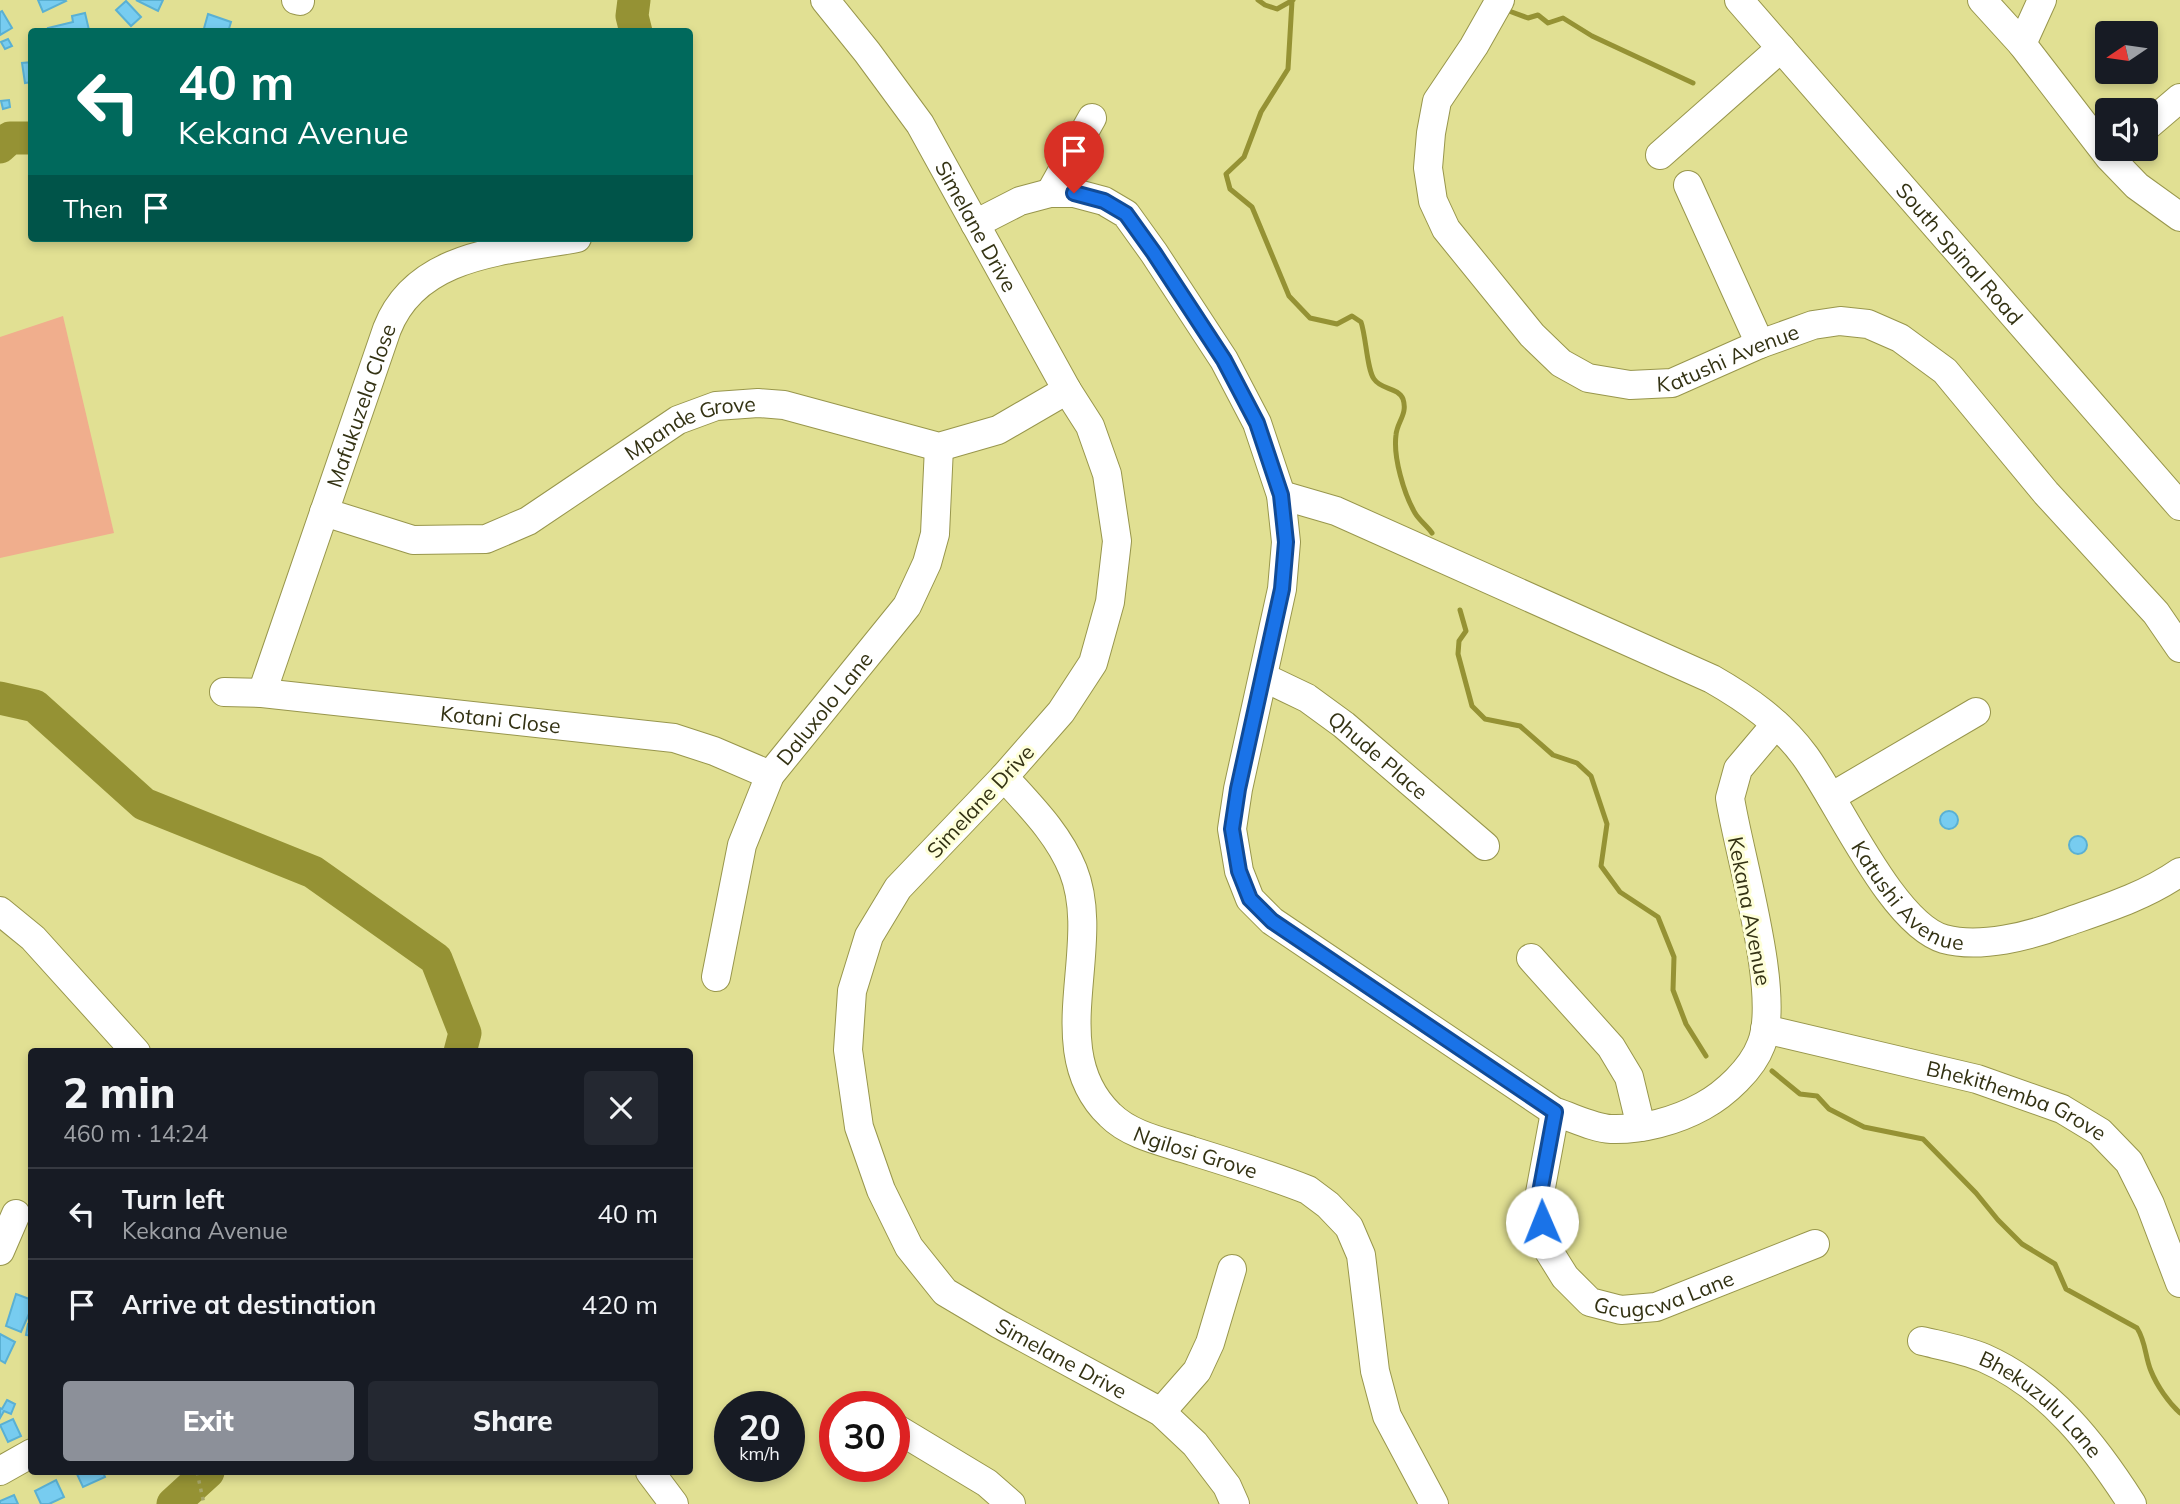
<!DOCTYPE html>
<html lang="en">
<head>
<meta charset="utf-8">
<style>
  :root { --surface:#171b24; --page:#242831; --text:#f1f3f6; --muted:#9ea1a6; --line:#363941; --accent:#8c9099 }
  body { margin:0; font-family:Mulish,sans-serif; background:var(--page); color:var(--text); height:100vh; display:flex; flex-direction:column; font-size:26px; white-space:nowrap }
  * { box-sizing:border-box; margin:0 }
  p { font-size:23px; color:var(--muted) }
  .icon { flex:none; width:38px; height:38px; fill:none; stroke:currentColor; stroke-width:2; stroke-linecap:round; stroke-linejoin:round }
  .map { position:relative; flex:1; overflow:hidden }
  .panel { position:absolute; left:28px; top:1048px; width:665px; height:427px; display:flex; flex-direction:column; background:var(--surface); border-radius:7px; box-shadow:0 4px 10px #0003 }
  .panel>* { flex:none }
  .guide { position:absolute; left:28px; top:28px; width:665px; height:214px; border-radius:7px; box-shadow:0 4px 10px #0003; background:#00695c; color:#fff; overflow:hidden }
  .needle { width:46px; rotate:257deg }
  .controls { position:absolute; left:2095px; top:21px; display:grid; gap:14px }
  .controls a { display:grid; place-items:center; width:63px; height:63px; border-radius:7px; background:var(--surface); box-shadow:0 4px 10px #0003; font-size:35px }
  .speed { position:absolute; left:714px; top:1391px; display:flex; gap:14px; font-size:35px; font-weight:700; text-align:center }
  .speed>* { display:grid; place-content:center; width:91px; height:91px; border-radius:50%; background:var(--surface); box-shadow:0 4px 10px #0003; line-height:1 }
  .speed small { font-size:18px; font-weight:400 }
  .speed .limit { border:10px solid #d22; background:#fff; color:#111 }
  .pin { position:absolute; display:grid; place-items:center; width:60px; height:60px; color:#fff; margin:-72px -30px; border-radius:50% 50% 50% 0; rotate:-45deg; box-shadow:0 0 7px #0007 }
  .pin .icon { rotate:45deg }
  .me { position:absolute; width:77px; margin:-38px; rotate:359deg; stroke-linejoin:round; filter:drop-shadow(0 0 5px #0008) }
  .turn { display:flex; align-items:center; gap:24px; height:147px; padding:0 35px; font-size:32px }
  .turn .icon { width:91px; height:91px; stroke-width:2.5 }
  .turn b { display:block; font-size:49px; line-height:60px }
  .then { display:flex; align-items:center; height:66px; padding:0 35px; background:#0003; gap:14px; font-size:26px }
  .round { display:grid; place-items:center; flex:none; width:74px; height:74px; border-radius:7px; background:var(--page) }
  .headline { display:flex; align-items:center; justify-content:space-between; height:119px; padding:0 35px }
  h1 { font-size:42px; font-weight:800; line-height:52px }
  .action { display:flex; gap:14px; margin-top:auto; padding:14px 35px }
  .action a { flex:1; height:80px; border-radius:7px; background:var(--accent); color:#fff; font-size:28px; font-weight:800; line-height:80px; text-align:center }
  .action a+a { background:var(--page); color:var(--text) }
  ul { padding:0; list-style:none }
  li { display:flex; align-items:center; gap:21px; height:91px; padding:0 35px; border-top:2px solid var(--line) }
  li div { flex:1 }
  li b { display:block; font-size:26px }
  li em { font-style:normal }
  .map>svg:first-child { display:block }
  .green { fill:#f0ae8d }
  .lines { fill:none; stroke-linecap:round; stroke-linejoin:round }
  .stream { stroke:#959234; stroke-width:5 }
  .river { stroke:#959234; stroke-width:33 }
  .building { fill:#77ccf0; stroke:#5ab0d3; stroke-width:2 }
  .minor-casing { stroke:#98964c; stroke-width:30 }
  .path { stroke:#a7a669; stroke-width:3.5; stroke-dasharray:3.5 5; stroke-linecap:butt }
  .minor { stroke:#fff; stroke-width:28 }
  .route-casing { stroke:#114b97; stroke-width:18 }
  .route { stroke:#1a73e8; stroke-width:12 }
  .labels { text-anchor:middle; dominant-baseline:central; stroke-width:6; stroke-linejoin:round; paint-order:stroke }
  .street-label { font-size:21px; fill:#333213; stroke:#feffd9 }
</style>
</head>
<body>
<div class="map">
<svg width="2180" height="1504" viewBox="0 0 2180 1504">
  <rect width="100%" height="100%" fill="#e1e093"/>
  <path class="green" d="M 63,316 L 114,533 L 0,558 L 0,337 Z"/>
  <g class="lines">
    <path class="stream" d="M 1258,0 L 1265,5 L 1277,9 L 1293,0
      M 1292,1 L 1288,69 L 1261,112 L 1244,157 L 1226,174 L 1230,189 L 1252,207 L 1289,296 L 1310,318 L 1337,324 L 1352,316 L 1361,322 C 1366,336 1367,370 1374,379 C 1381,390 1398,387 1403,399 C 1408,414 1397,422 1396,435 C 1393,457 1404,494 1415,513 C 1419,520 1427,526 1432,533
      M 1509,11 L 1528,18 L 1538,15 L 1548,23 L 1563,18 L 1592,36 L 1693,83
      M 1460,610 L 1466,631 L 1459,641 L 1458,654 L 1472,706 L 1485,719 L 1520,726 L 1553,755 L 1577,763 L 1591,776 L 1607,824 L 1601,866 L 1620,892 L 1658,917 L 1674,957 L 1673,990 L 1686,1024 L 1706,1056
      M 1772,1071 L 1800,1094 L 1817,1096 L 1829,1109 L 1864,1127 L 1923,1139 L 1976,1193 L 1998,1220 L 2022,1244 L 2055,1264 L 2066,1289 L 2137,1328 C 2146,1342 2145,1357 2151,1371 C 2157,1386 2169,1403 2180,1413"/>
    <path class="river" d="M 634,0 L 632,16 L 636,32
      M 0,147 L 10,138 L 32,138
      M 0,698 L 35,706 L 144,804 L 313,872 L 436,959 L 465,1033 L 460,1052
      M 173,1504 L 208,1472"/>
  </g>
  <path class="building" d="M 38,0 L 65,0 L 66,1 L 43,12 Z
    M 136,0 L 163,0 L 158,11 Z
    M 126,1 L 141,17 L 131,26 L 116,10 Z
    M 2,11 L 12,28 L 0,35 L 0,12 Z
    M 85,13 L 89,30 L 49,32 L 48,28 L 73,22 L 72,16 Z
    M 208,14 L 231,22 L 228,32 L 203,32 Z
    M 8,39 L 12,46 L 5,49 L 1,42 Z
    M 32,62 L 32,82 L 25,83 L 22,63 Z
    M 9,100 L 10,107 L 3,109 L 1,101 Z
    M1940 820a9 9 0 1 1 18 0a9 9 0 1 1-18 0Z
    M2069 845a9 9 0 1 1 18 0a9 9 0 1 1-18 0Z
    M 16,1294 L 32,1300 L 32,1307 L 21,1332 L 6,1326 Z
    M 28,1324 L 32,1325 L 32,1336 L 26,1335 Z
    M 0,1334 L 15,1342 L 5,1363 L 0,1360 Z
    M 7,1400 L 15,1404 L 11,1414 L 4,1411 L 0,1418 L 0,1408 L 2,1409 Z
    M 13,1419 L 21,1436 L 8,1442 L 0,1425 Z
    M 76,1472 L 103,1472 L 105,1477 L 83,1487 Z
    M 56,1480 L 64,1497 L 49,1504 L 41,1504 L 35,1491 Z
    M 14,1495 L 18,1504 L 0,1504 L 0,1501 Z"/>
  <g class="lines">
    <g class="minor-casing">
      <g id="minor">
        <path d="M 296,0 L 300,1"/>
        <path id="s1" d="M 825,0 L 867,52 L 920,124 L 1067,390 L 1090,426 L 1107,474 L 1117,541 L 1110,602 L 1093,663 L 1061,712 L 1004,777 L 898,888 L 869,936 L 852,991 L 848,1050 L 859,1127 L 881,1190 L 909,1247 L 945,1292 L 999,1324 L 1161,1412 L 1195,1444 L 1227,1486 L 1235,1504"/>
        <path id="s2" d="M 1500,0 L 1474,46 L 1437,101 L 1431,133 L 1428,168 L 1433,201 L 1446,229 L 1532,335 L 1561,363 L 1588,378 L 1630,385 L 1672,383 L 1760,344 L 1813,325 L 1840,321 L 1868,324 L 1900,338 L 1945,371 L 2046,493 L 2156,613 L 2180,648"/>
        <path id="s3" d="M 1739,0 L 2180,506"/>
        <path d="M 1982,0 L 2022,44 L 2109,157 L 2137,186 L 2180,217"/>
        <path d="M 2022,44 L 2042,0"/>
        <path d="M 2146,127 L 2180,98"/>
        <path d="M 1660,155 L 1781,48"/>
        <path d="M 1688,185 L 1760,344"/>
        <path d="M 1050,193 L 1092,118"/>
        <path d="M 975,224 L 1020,201 L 1050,193 L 1074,193 L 1104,201 L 1126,214 L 1154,253 L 1224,360 L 1257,423 L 1281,495 L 1286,542 L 1282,589 L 1238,789 L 1232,829 L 1239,871 L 1250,899 L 1272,921 L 1555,1112 C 1572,1117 1593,1128 1611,1129 C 1642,1130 1676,1121 1703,1106 C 1725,1094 1752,1069 1761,1045 C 1782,995 1739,856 1730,798 L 1738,769 L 1776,724"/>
        <path id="s4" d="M 1281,495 L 1336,511 L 1712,679 C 1747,699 1780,722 1805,756 C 1838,801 1892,924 1944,939 C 1980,949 2030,936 2064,923 C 2104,909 2144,897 2180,872"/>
        <path id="s5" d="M 324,512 L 413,540 L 486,539 L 528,521 L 678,420 L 716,406 L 758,403 L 784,405 L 939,447 L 998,430 L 1067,390"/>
        <path id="s6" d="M 1263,677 L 1307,698 L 1344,725 L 1485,846"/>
        <path id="s7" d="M 224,692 L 262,693 L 674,738 L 714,751 L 770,775"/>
        <path id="s8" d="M 262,693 L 387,329 C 417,252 508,251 577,238"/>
        <path id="s9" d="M 1004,777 C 1030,806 1058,833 1073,870 C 1104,947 1042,1050 1110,1115 C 1131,1136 1165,1142 1192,1151 C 1231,1163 1270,1175 1308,1190 L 1328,1205 L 1349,1227 L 1361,1255 L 1375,1371 L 1387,1416 L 1434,1504"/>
        <path d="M 1831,797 L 1976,712"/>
        <path d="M 0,911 L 33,938 L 136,1052"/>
        <path d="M 1531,958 L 1611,1047 L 1629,1077 L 1641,1127"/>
        <path id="s10" d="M 716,977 L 742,845 L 770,775 L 907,606 L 927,563 L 935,534 L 939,447"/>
        <path id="s11" d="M 1765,1029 L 1977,1079 L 2062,1109 L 2100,1132 L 2129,1162 L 2150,1204 L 2180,1283"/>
        <path id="s12" d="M 1555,1112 L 1539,1198 L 1545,1245 L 1565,1277 L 1590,1302 L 1621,1310 L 1656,1307 L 1815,1244"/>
        <path d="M 0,1251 L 16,1214"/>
        <path id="s13" d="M 1922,1341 C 1943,1346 1965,1350 1984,1358 C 2050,1387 2095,1446 2132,1504"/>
        <path d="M 1161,1412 L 1197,1371 L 1210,1343 L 1232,1269"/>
        <path d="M 894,1427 L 987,1483 L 1011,1504"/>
        <path d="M 0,1471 L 32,1453"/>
        <path d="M 650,1472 L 674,1504"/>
      </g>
    </g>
    <path class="path" d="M 197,1472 L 204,1504"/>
    <use href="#minor" class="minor"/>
  </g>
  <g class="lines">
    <g class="route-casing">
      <path id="route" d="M 1074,193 L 1104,201 L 1126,214 L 1154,253 L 1224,360 L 1257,423 L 1281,495 L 1286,542 L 1282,589 L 1238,789 L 1232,829 L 1239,871 L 1250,899 L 1272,921 L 1555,1112 L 1539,1198 L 1542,1222"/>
    </g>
    <use href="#route" class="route"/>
  </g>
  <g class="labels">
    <g class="street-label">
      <text stroke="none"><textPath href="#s1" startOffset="273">Simelane Drive</textPath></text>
      <text stroke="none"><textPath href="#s3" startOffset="336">South Spinal Road</textPath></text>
      <text stroke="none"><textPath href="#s2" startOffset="604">Katushi Avenue</textPath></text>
      <text stroke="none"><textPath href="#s8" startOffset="304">Mafukuzela Close</textPath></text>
      <text stroke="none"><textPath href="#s5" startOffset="402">Mpande Grove</textPath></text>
      <text stroke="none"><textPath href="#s10" startOffset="296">Daluxolo Lane</textPath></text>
      <text stroke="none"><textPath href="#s7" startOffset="278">Kotani Close</textPath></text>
      <text stroke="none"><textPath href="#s6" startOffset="140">Qhude Place</textPath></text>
      <text transform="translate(980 801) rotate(-47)">Simelane Drive</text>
      <text stroke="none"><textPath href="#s4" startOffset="768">Katushi Avenue</textPath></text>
      <text transform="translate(1750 911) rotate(79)">Kekana Avenue</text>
      <text stroke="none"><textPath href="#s11" startOffset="262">Bhekithemba Grove</textPath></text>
      <text stroke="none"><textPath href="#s9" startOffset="466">Ngilosi Grove</textPath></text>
      <text stroke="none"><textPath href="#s12" startOffset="285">Gcugcwa Lane</textPath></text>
      <text stroke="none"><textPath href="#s1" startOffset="1617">Simelane Drive</textPath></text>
      <text stroke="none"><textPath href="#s13" startOffset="138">Bhekuzulu Lane</textPath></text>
    </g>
  </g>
</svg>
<div class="controls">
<a><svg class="needle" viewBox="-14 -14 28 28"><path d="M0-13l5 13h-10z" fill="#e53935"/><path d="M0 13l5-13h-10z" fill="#9ea1a6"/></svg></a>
<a><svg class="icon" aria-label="sound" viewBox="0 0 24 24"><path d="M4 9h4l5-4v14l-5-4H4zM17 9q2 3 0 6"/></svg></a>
</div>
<div class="speed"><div>20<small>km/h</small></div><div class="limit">30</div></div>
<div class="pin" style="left:1074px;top:193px;background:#d93025"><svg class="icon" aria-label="arrive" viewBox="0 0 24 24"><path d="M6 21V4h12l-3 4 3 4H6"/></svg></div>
<svg class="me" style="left:1542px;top:1222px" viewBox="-20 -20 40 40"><circle r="19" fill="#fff"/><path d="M0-13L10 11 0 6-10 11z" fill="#1a73e8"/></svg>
<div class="guide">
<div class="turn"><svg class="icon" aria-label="left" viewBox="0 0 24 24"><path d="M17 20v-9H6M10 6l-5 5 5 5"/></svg><div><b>40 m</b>Kekana Avenue</div></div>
<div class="then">Then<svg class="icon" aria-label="arrive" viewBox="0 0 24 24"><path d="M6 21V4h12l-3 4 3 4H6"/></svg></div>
</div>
<section class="panel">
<div class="headline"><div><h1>2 min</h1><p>460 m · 14:24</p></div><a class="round"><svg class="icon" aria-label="close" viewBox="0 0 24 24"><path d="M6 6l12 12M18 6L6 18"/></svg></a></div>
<ul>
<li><svg class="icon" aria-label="left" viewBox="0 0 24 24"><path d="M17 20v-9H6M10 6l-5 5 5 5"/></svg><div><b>Turn left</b><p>Kekana Avenue</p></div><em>40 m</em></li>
<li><svg class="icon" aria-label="arrive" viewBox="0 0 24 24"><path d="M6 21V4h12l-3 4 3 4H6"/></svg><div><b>Arrive at destination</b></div><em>420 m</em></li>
</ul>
<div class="action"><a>Exit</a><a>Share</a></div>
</section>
</div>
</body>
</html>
